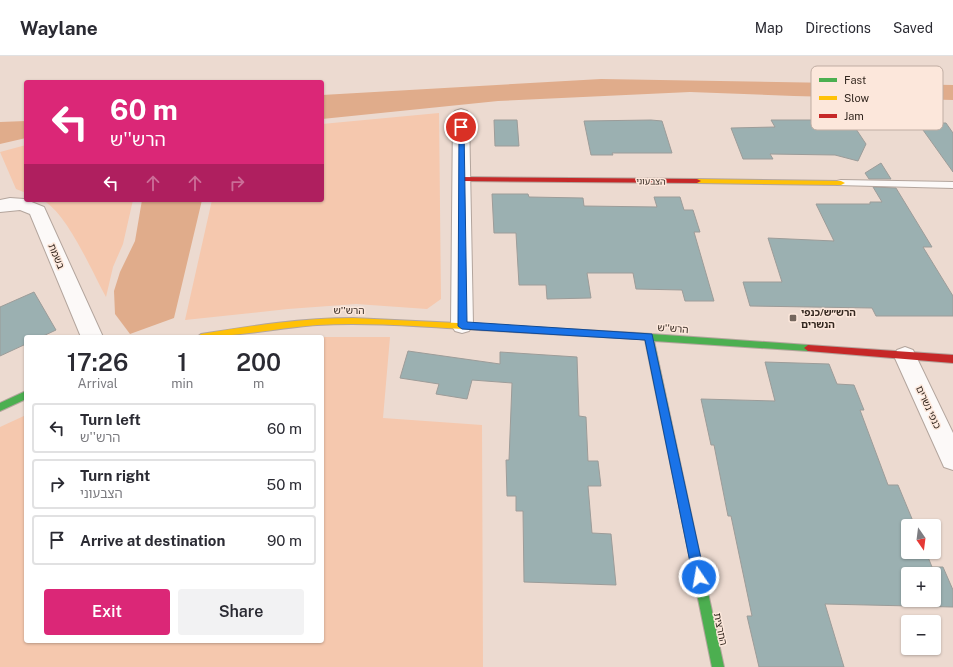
<!DOCTYPE html>
<html lang="en">
<head>
<meta charset="utf-8">
<style>
  :root { --surface:#fff; --page:#f2f2f3; --text:#2b2b33; --muted:#7c7c81; --line:#e1e1e2; --accent:#db2777 }
  body { margin:0; font-family:"Public Sans","Noto Sans Hebrew",sans-serif; background:var(--page); color:var(--text); height:100vh; display:flex; flex-direction:column; font-size:15px; white-space:nowrap }
  * { box-sizing:border-box; margin:0 }
  p { font-size:13px; color:var(--muted) }
  .icon { flex:none; width:22px; height:22px; fill:none; stroke:currentColor; stroke-width:2; stroke-linecap:round; stroke-linejoin:round }
  .map { position:relative; flex:1; overflow:hidden }
  .side { position:absolute; left:24px; top:279px; width:300px; height:308px; display:flex; flex-direction:column; background:var(--surface); border-radius:4px; box-shadow:0 1px 3px #0004 }
  .side>* { flex:none }
  .banner { position:absolute; left:24px; top:24px; width:300px; height:122px; border-radius:4px; box-shadow:0 1px 3px #0004; background:#db2777; color:#fff; overflow:hidden }
  .needle { width:26px; rotate:166deg }
  .controls { position:absolute; left:901px; top:463px; display:grid; gap:8px }
  .controls a { display:grid; place-items:center; width:40px; height:40px; border-radius:4px; background:var(--surface); box-shadow:0 1px 3px #0004; font-size:20px }
  .pin { position:absolute; display:grid; place-items:center; width:34px; height:34px; color:#fff; margin:-17px; border:2px solid #fff; border-radius:50%; box-shadow:0 1px 4px #0007 }
  .me { position:absolute; width:44px; margin:-22px; rotate:348deg; stroke-linejoin:round; filter:drop-shadow(0 0 3px #0008) }
  .turn { display:flex; align-items:center; gap:14px; height:84px; padding:0 20px; font-size:18px }
  .turn .icon { width:52px; height:52px; stroke-width:2.5 }
  .turn b { display:block; font-size:28px; line-height:34px }
  .lanes { display:flex; align-items:center; height:38px; padding:0 20px; background:#0003; justify-content:center; gap:20px; direction:ltr }
  .lanes .off { opacity:.35 }
  .eta { display:flex; justify-content:space-evenly; align-items:center; height:68px; text-align:center }
  .eta b { font-size:24px; font-weight:600; line-height:28px }
  .action { display:flex; gap:8px; margin-top:auto; padding:8px 20px }
  .action a { flex:1; height:46px; border-radius:4px; background:var(--accent); color:#fff; font-size:16px; font-weight:600; line-height:46px; text-align:center }
  .action a+a { background:var(--page); color:var(--text) }
  ul { padding:0; list-style:none }
  li { display:flex; align-items:center; gap:12px; height:50px; margin:0 8px 6px; padding:0 12px; border:2px solid var(--line); border-radius:4px }
  li div { flex:1 }
  li b { display:block; font-size:15px }
  li em { font-style:normal }
  header { display:flex; align-items:center; gap:24px; box-sizing:border-box; height:56px; padding:0 20px; background:var(--surface); border-bottom:1px solid var(--line) }
  header strong { font-size:19px }
  nav { display:flex; gap:22px; margin-inline-start:auto; font-size:14px }
  .map>svg:first-child { display:block }
  .green { fill:#f5c8ae }
  .forest { fill:#e0ac8b }
  .building { fill:#9bb0b1; stroke:#9c9c99; fill-rule:evenodd }
  .lines { fill:none; stroke-linecap:round; stroke-linejoin:round }
  .lane-casing { stroke:#b3a59d; stroke-width:2 }
  .street-casing { stroke:#b3a59d; stroke-width:2 }
  .fast-casing { stroke:#b3a59d; stroke-width:2 }
  .slow-casing { stroke:#b3a59d; stroke-width:2 }
  .jam-casing { stroke:#b3a59d; stroke-width:2 }
  .lane { fill:#fcf9f8; fill-rule:evenodd }
  .street { fill:#fcf9f8; fill-rule:evenodd }
  .fast { fill:#4caf50; fill-rule:evenodd }
  .slow { fill:#ffc107; fill-rule:evenodd }
  .jam { fill:#c62828; fill-rule:evenodd }
  .route { fill:#1a73e8; stroke:#114b97 }
  .poi-dot { fill:#74665d; stroke:#fce7db; stroke-width:1.5 }
  .labels { text-anchor:middle; dominant-baseline:central; stroke-width:3; stroke-linejoin:round; paint-order:stroke }
  .far-street-label { font-size:9px; fill:#33271f; stroke:#fce7db }
  .street-label { font-size:10px; fill:#33271f; stroke:#fce7db }
  .poi-label { font-size:10px; font-weight:bold; fill:#33271f; stroke:#fce7db; text-anchor:start }
  .key { fill:#fce7db; stroke:#c0ada3; stroke-width:1 }
  .key-label { font-size:11px; fill:#33271f }
</style>
</head>
<body>
<header>
<strong>Waylane</strong>
<nav><a>Map</a><a>Directions</a><a>Saved</a></nav>
</header>
<div class="map">
<svg width="953" height="611" viewBox="0 0 953 611">
  <rect width="100%" height="100%" fill="#ecdad0"/>
  <path class="green" d="M 439,57 L 441,243 L 427,253 L 356,248 L 288,253 L 185,264 L 212,144 L 322,144 L 322,68 Z
    M 26,89 L 26,137 L 16,133 L 0,96 Z
    M 42,144 L 133,144 L 123,188 L 113,211 L 106,241 C 92,216 67,156 42,144 Z
    M 322,281 L 390,281 L 383,362 L 482,369 L 483,611 L 0,611 L 0,371 L 26,359 L 26,585 L 322,585 Z"/>
  <path class="forest" d="M 601,23 L 953,29 L 953,44 L 794,40 L 690,36 L 498,45 L 322,63 L 322,39 Z
    M 26,65 L 26,82 L 0,88 L 0,66 Z
    M 142,144 L 202,144 L 174,262 L 130,278 L 115,258 L 114,235 L 120,216 L 135,185 Z"/>
  <path class="building" d="M 494,64 L 517,64 L 519,90 L 495,90 Z
    M 651,64 L 662,65 L 672,97 L 612,97 L 613,99 L 591,99 L 584,65 Z
    M 771,64 L 850,64 L 866,88 L 858,105 L 835,99 L 770,98 L 773,103 L 743,103 L 731,72 L 775,71 Z
    M 918,67 L 946,67 L 953,77 L 953,116 Z
    M 881,107 L 891,123 L 869,123 L 865,117 Z
    M 873,131 L 896,132 L 932,191 L 923,191 L 953,240 L 953,260 L 876,260 L 872,252 L 750,250 L 743,226 L 782,226 L 768,182 L 834,185 L 816,148 L 870,148 L 870,146 L 882,146 Z
    M 492,138 L 528,138 L 529,141 L 583,142 L 584,150 L 657,151 L 654,141 L 680,141 L 684,154 L 693,154 L 700,176 L 694,176 L 714,245 L 685,245 L 682,234 L 636,233 L 633,217 L 587,217 L 591,242 L 547,243 L 546,229 L 519,229 L 516,177 L 494,177 Z
    M 34,236 L 56,274 L 41,281 L 26,281 L 26,288 L 0,300 L 0,251 Z
    M 408,295 L 500,308 L 500,296 L 577,301 L 579,360 L 586,361 L 588,405 L 598,405 L 601,430 L 588,430 L 592,477 L 611,478 L 616,529 L 524,526 L 523,455 L 516,455 L 516,440 L 507,440 L 506,404 L 509,404 L 512,327 L 472,324 L 467,343 L 436,338 L 439,328 L 400,322 Z
    M 765,306 L 829,308 L 837,328 L 854,329 L 864,354 L 860,354 L 888,429 L 898,429 L 915,470 L 908,470 L 908,496 L 926,496 L 932,511 L 943,511 L 953,534 L 953,551 L 825,548 L 844,611 L 759,611 L 747,560 L 752,560 L 731,460 L 728,460 L 714,389 L 711,389 L 701,343 L 775,345 ZM 908,518 L 934,518 L 934,544 L 908,544 Z"/>
  <g class="lines">
    <g class="lane-casing">
      <path id="lane" d="M 841,124 L 953,126 L 953,132 L 837,129 L 835,127 L 837,125 Z"/>
    </g>
    <g class="street-casing">
      <path id="street" d="M 461,53 L 467,55 L 469,58 L 473,269 L 469,275 L 462,277 L 455,275 L 451,269 L 453,58 L 455,55 Z
        M 10,142 L 24,143 L 44,151 L 103,281 L 81,281 L 30,158 L 20,154 L 0,156 L 0,144 Z
        M 905,291 L 913,294 L 953,377 L 953,414 L 944,411 L 894,300 L 897,294 Z"/>
    </g>
    <g class="fast-casing">
      <path id="fast" d="M 637,277 L 808,289 L 812,292 L 808,295 L 654,285 L 724,611 L 712,611 L 645,284 L 634,282 L 633,280 Z
        M 26,335 L 26,343 L 0,355 L 0,347 Z"/>
    </g>
    <g class="slow-casing">
      <path id="slow" d="M 694,123 L 841,125 L 845,127 L 841,129 L 697,127 L 694,127 Z
        M 353,262 L 478,268 L 482,271 L 478,274 C 425,271 371,266 317,269 C 277,272 237,281 197,281 L 201,278 C 251,270 301,262 353,262 Z"/>
    </g>
    <g class="jam-casing">
      <path id="jam" d="M 459,121 L 697,123 L 701,125 L 697,127 L 462,125 L 459,125 Z
        M 478,268 L 637,277 L 641,280 L 637,283 L 478,274 L 474,271 Z
        M 808,289 L 953,299 L 953,307 L 808,295 L 804,292 Z"/>
    </g>
    <use href="#lane" class="lane"/>
    <use href="#street" class="street"/>
    <use href="#fast" class="fast"/>
    <use href="#slow" class="slow"/>
    <use href="#jam" class="jam"/>
  </g>
  <path class="route" d="M 459,69 L 464,71 L 467,266 L 652,278 L 705,521 L 703,525 L 699,527 L 695,525 L 693,521 L 645,284 L 462,273 L 458,270 Z"/>
  <rect class="poi-dot" x="789" y="258" width="8" height="8" rx="2"/>
  <g class="labels">
    <g class="far-street-label">
      <text transform="translate(651 125) rotate(1)">הצבעוני</text>
    </g>
    <g class="street-label">
      <text transform="translate(57 200) rotate(67)">בשמת</text>
      <text x="349" y="254">הרש''ש</text>
      <text transform="translate(673 272) rotate(4)">הרש''ש</text>
      <text transform="translate(929 351) rotate(65)">כנפי נשרים</text>
      <text transform="translate(721 573) rotate(78)">החרצית</text>
    </g>
    <g class="poi-label">
      <text x="801" y="256">הרש״ש/כנפי<tspan x="801" dy="12">הנשרים</tspan></text>
    </g>
  </g>
  <rect x="811" y="10" width="132" height="64" rx="6" class="key"/>
  <rect x="819" y="22" width="18" height="4" fill="#4caf50"/>
  <rect x="819" y="40" width="18" height="4" fill="#ffc107"/>
  <rect x="819" y="58" width="18" height="4" fill="#c62828"/>
  <g class="key-label">
    <text x="844" y="28">Fast</text>
    <text x="844" y="46">Slow</text>
    <text x="844" y="64">Jam</text>
  </g>
</svg>
<div class="controls">
<a><svg class="needle" viewBox="-14 -14 28 28"><path d="M0-13l5 13h-10z" fill="#e53935"/><path d="M0 13l5-13h-10z" fill="#7c7c81"/></svg></a>
<a>+</a>
<a>−</a>
</div>
<div class="pin" style="left:461px;top:71px;background:#d93025"><svg class="icon" aria-label="arrive" viewBox="0 0 24 24"><path d="M6 21V4h12l-3 4 3 4H6"/></svg></div>
<svg class="me" style="left:699px;top:521px" viewBox="-20 -20 40 40"><circle r="17" fill="#1a73e8" stroke="#fff" stroke-width="3"/><path d="M0-11L8 9 0 5-8 9z" fill="#fff"/></svg>
<div class="banner">
<div class="turn"><svg class="icon" aria-label="left" viewBox="0 0 24 24"><path d="M17 20v-9H6M10 6l-5 5 5 5"/></svg><div><b>60 m</b>הרש''ש</div></div>
<div class="lanes"><svg class="icon" aria-label="left" viewBox="0 0 24 24"><path d="M17 20v-9H6M10 6l-5 5 5 5"/></svg><svg class="icon off" aria-label="ahead" viewBox="0 0 24 24"><path d="M12 20V5M6 11l6-6 6 6"/></svg><svg class="icon off" aria-label="ahead" viewBox="0 0 24 24"><path d="M12 20V5M6 11l6-6 6 6"/></svg><svg class="icon off" aria-label="right" viewBox="0 0 24 24"><path d="M7 20v-9h11M14 6l5 5-5 5"/></svg></div>
</div>
<section class="side">
<div class="eta">
<div><b>17:26</b><p>Arrival</p></div>
<div><b>1</b><p>min</p></div>
<div><b>200</b><p>m</p></div>
</div>
<ul>
<li><svg class="icon" aria-label="left" viewBox="0 0 24 24"><path d="M17 20v-9H6M10 6l-5 5 5 5"/></svg><div><b>Turn left</b><p>הרש''ש</p></div><em>60 m</em></li>
<li><svg class="icon" aria-label="right" viewBox="0 0 24 24"><path d="M7 20v-9h11M14 6l5 5-5 5"/></svg><div><b>Turn right</b><p>הצבעוני</p></div><em>50 m</em></li>
<li><svg class="icon" aria-label="arrive" viewBox="0 0 24 24"><path d="M6 21V4h12l-3 4 3 4H6"/></svg><div><b>Arrive at destination</b></div><em>90 m</em></li>
</ul>
<div class="action"><a>Exit</a><a>Share</a></div>
</section>
</div>
</body>
</html>
